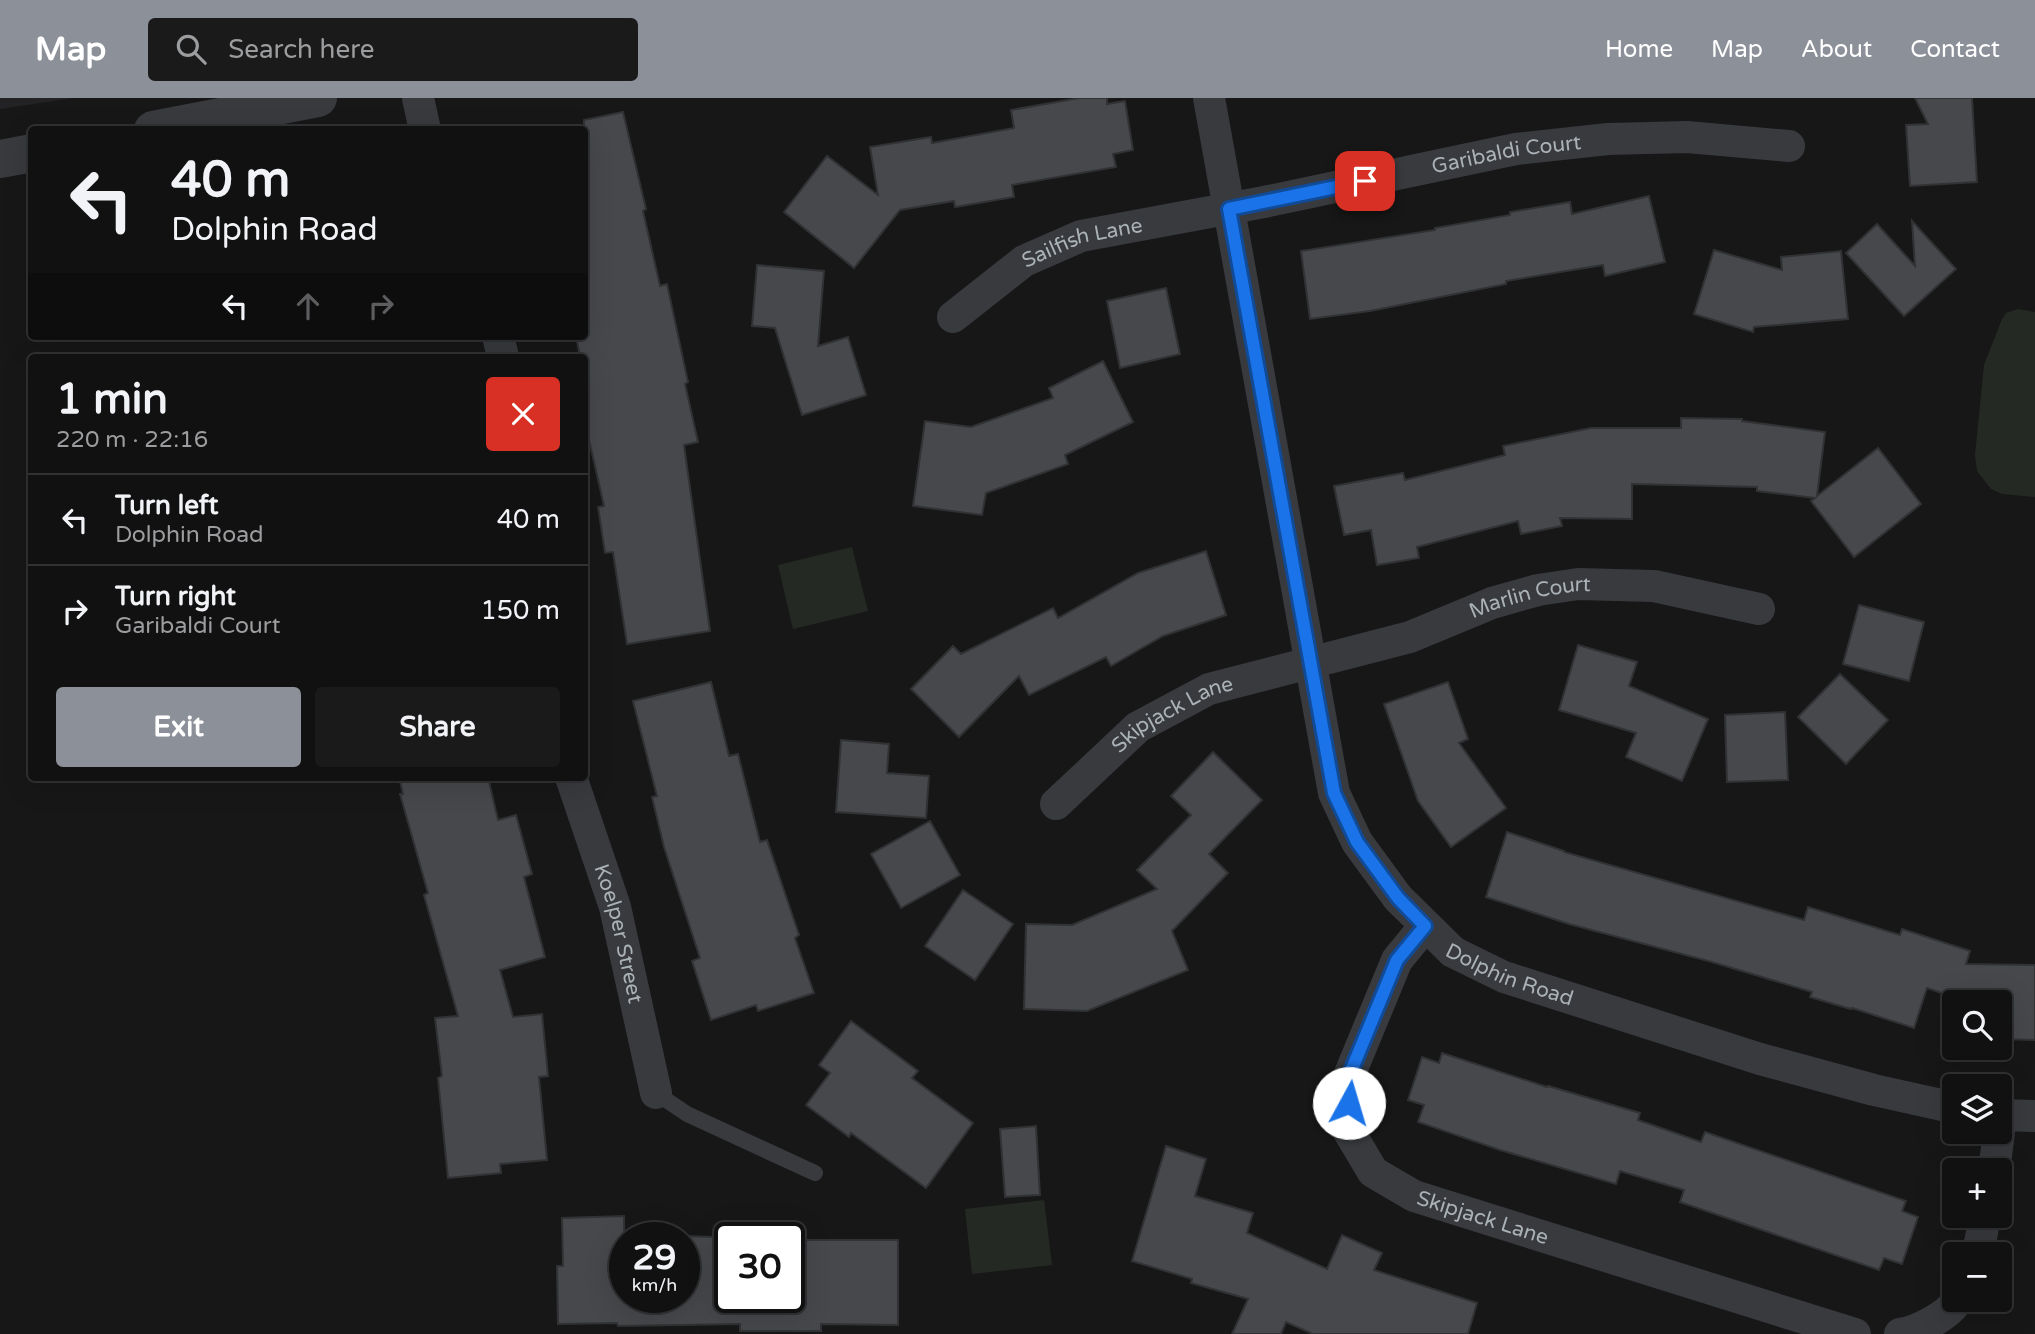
<!DOCTYPE html>
<html lang="en">
<head>
<meta charset="utf-8">
<style>
  :root { --surface:#111112; --page:#1a1a1b; --text:#f1f3f6; --muted:#9c9d9f; --line:#303132; --accent:#8c9099 }
  body { margin:0; font-family:"Varela Round",sans-serif; background:var(--page); color:var(--text); height:100vh; display:flex; flex-direction:column; font-size:26px; white-space:nowrap }
  * { box-sizing:border-box; margin:0 }
  p { font-size:23px; color:var(--muted) }
  .icon { flex:none; width:38px; height:38px; fill:none; stroke:currentColor; stroke-width:2; stroke-linecap:round; stroke-linejoin:round }
  .map { position:relative; flex:1; overflow:hidden }
  .details { position:absolute; left:28px; top:256px; width:560px; height:427px; display:flex; flex-direction:column; background:var(--surface); border-radius:7px; box-shadow:0 7px 28px #0002,0 0 0 2px var(--line) }
  .details>* { flex:none }
  .guide { position:absolute; left:28px; top:28px; width:560px; height:214px; border-radius:7px; box-shadow:0 7px 28px #0002,0 0 0 2px var(--line); background:#111112; color:var(--text); overflow:hidden }
  .buttons { position:absolute; left:1942px; top:892px; display:grid; gap:14px }
  .buttons a { display:grid; place-items:center; width:70px; height:70px; border-radius:7px; background:var(--surface); box-shadow:0 7px 28px #0002,0 0 0 2px var(--line); font-size:35px }
  .speed { position:absolute; left:609px; top:1124px; display:flex; gap:14px; font-size:35px; font-weight:700; text-align:center }
  .speed>* { display:grid; place-content:center; width:91px; height:91px; border-radius:50%; background:var(--surface); box-shadow:0 7px 28px #0002,0 0 0 2px var(--line); line-height:1 }
  .speed small { font-size:18px; font-weight:400 }
  .speed .limit { border:4px solid #111; border-radius:10px; background:#fff; color:#111 }
  .pin { position:absolute; display:grid; place-items:center; width:60px; height:60px; color:#fff; margin:-30px; border-radius:14px; box-shadow:0 4px 10px #0006 }
  .me { position:absolute; width:77px; margin:-38px; rotate:6deg; stroke-linejoin:round; filter:drop-shadow(0 0 5px #0008) }
  .turn { display:flex; align-items:center; gap:24px; height:147px; padding:0 28px; font-size:32px }
  .turn .icon { width:91px; height:91px; stroke-width:2.5 }
  .turn b { display:block; font-size:49px; line-height:60px }
  .lanes { display:flex; align-items:center; height:66px; padding:0 28px; background:#0003; justify-content:center; gap:35px; direction:ltr }
  .lanes .off { opacity:.35 }
  .round { display:grid; place-items:center; flex:none; width:74px; height:74px; border-radius:7px; background:var(--page) }
  .headline { display:flex; align-items:center; justify-content:space-between; height:119px; padding:0 28px }
  h1 { font-size:42px; font-weight:700; line-height:52px }
  .action { display:flex; gap:14px; margin-top:auto; padding:14px 28px }
  .action a { flex:1; height:80px; border-radius:7px; background:var(--accent); color:#fff; font-size:28px; font-weight:700; line-height:80px; text-align:center }
  .action a+a { background:var(--page); color:var(--text) }
  ul { padding:0; list-style:none }
  li { display:flex; align-items:center; gap:21px; height:91px; padding:0 28px; border-top:2px solid var(--line) }
  li div { flex:1 }
  li b { display:block; font-size:26px }
  li em { font-style:normal }
  header { display:flex; align-items:center; gap:42px; box-sizing:border-box; height:98px; padding:0 35px; background:var(--accent); color:#fff }
  header strong { font-size:33px }
  nav { display:flex; gap:38px; margin-inline-start:auto; font-size:24px }
  .search { width:490px; height:63px; background:var(--page); display:flex; align-items:center; gap:18px; box-sizing:border-box; padding:0 24px; border-radius:7px; color:var(--muted); font-size:26px }
  .map>svg:first-child { display:block }
  .built { fill:#232325 }
  .green { fill:#242a23 }
  .building { fill:#46484b; stroke:#313234; stroke-width:2 }
  .lines { fill:none; stroke-linecap:round; stroke-linejoin:round }
  .service { stroke:#383a3d; stroke-width:16 }
  .minor { stroke:#383a3d; stroke-width:32 }
  .tertiary { stroke:#383a3d; stroke-width:38 }
  .route-casing { stroke:#114b97; stroke-width:18 }
  .route { stroke:#1a73e8; stroke-width:12 }
  .labels { text-anchor:middle; dominant-baseline:central; stroke-width:7; stroke-linejoin:round; paint-order:stroke }
  .street-label { font-size:21px; fill:#aab2b7; stroke:#121213 }
</style>
</head>
<body>
<header>
<strong>Map</strong>
<div class="search"><svg class="icon" aria-label="search" viewBox="0 0 24 24"><circle cx="10" cy="10" r="6"/><path d="M15 15l6 6"/></svg>Search here</div>
<nav><a>Home</a><a>Map</a><a>About</a><a>Contact</a></nav>
</header>
<div class="map">
<svg width="2035" height="1236" viewBox="0 0 2035 1236">
  <rect width="100%" height="100%" fill="#171718"/>
  <path class="built" d="M 0,0 L 74,0 L 0,11 Z"/>
  <path class="green" d="M 2018,211 L 2035,214 L 2035,399 L 2002,396 L 1991,391 L 1977,373 L 1975,357 L 1984,267 L 2002,221 L 2006,215 Z
    M 852,449 L 868,513 L 793,531 L 778,467 Z
    M 1044,1102 L 1052,1167 L 972,1176 L 965,1111 Z"/>
  <path class="building" d="M 1079,0 L 1107,0 L 1107,6 L 1125,3 L 1133,52 L 1113,56 L 1116,69 L 1012,87 L 1014,99 L 955,109 L 954,103 L 900,112 L 854,170 L 784,114 L 827,58 L 878,97 L 870,49 L 931,39 L 932,45 L 1014,30 L 1011,12 Z
    M 1915,0 L 1972,0 L 1977,84 L 1910,88 L 1906,27 L 1928,26 Z
    M 623,14 L 646,111 L 643,113 L 660,188 L 667,186 L 688,284 L 685,286 L 698,344 L 684,347 L 710,533 L 627,546 L 613,454 L 605,455 L 598,409 L 604,408 L 584,320 L 584,259 L 580,259 L 576,238 L 584,238 L 584,22 Z
    M 1649,98 L 1665,164 L 1605,178 L 1603,167 L 1506,183 L 1506,186 L 1370,213 L 1310,221 L 1301,153 L 1435,132 L 1435,130 L 1510,117 L 1510,114 L 1570,104 L 1572,116 Z
    M 1912,123 L 1956,171 L 1904,218 L 1846,155 L 1877,126 L 1915,168 Z
    M 1714,152 L 1782,172 L 1781,159 L 1841,153 L 1848,221 L 1754,229 L 1753,234 L 1694,216 Z
    M 757,167 L 824,173 L 818,248 L 848,239 L 866,297 L 802,317 L 775,230 L 752,228 Z
    M 1166,190 L 1180,256 L 1120,270 L 1107,203 Z
    M 1103,263 L 1133,324 L 1065,357 L 1068,366 L 986,395 L 982,417 L 913,408 L 925,323 L 971,329 L 1053,300 L 1049,290 Z
    M 1681,320 L 1742,321 L 1742,323 L 1825,334 L 1817,398 L 1878,350 L 1921,406 L 1854,459 L 1811,403 L 1815,400 L 1757,393 L 1757,389 L 1632,386 L 1632,421 L 1560,420 L 1562,428 L 1521,436 L 1518,423 L 1417,449 L 1419,460 L 1377,467 L 1371,432 L 1344,437 L 1334,388 L 1403,375 L 1405,382 L 1505,357 L 1503,348 L 1591,330 L 1681,330 Z
    M 1206,453 L 1226,517 L 1163,538 L 1111,568 L 1106,559 L 1029,597 L 1019,578 L 959,639 L 911,591 L 953,548 L 961,556 L 1053,510 L 1058,520 L 1138,475 Z
    M 1859,507 L 1924,524 L 1909,583 L 1843,566 Z
    M 1578,547 L 1637,564 L 1629,588 L 1708,621 L 1682,683 L 1626,659 L 1636,635 L 1559,612 Z
    M 1840,576 L 1888,622 L 1846,666 L 1798,619 Z
    M 711,584 L 729,658 L 738,656 L 760,744 L 767,742 L 799,837 L 795,840 L 814,895 L 758,913 L 756,907 L 711,922 L 692,863 L 700,860 L 664,749 L 652,699 L 657,698 L 633,603 Z
    M 1448,584 L 1468,641 L 1459,645 L 1506,710 L 1451,749 L 1418,703 L 1384,606 Z
    M 1785,614 L 1788,682 L 1727,684 L 1725,617 Z
    M 841,642 L 889,646 L 887,675 L 929,678 L 926,720 L 836,714 Z
    M 1213,654 L 1262,702 L 1209,756 L 1228,775 L 1172,833 L 1188,872 L 1087,913 L 1024,911 L 1026,826 L 1072,827 L 1157,791 L 1137,772 L 1191,717 L 1171,698 Z
    M 399,679 L 488,679 L 498,722 L 516,717 L 532,776 L 524,779 L 545,859 L 500,872 L 513,919 L 542,916 L 548,978 L 539,979 L 547,1062 L 500,1066 L 501,1075 L 448,1080 L 438,980 L 442,978 L 435,920 L 458,918 L 424,797 L 428,795 L 400,696 L 403,696 Z
    M 930,723 L 960,777 L 901,810 L 871,756 Z
    M 1507,734 L 1564,753 L 1564,754 L 1804,822 L 1808,809 L 1900,837 L 1902,831 L 1970,853 L 1966,866 L 2035,867 L 2035,942 L 2000,941 L 2000,905 L 1971,905 L 1927,890 L 1914,930 L 1852,910 L 1851,911 L 1810,899 L 1812,894 L 1712,864 L 1569,826 L 1486,799 Z
    M 963,792 L 1013,826 L 975,882 L 925,848 Z
    M 851,923 L 918,973 L 912,980 L 973,1025 L 926,1090 L 851,1035 L 849,1039 L 806,1007 L 830,975 L 819,967 Z
    M 1442,955 L 1547,989 L 1548,988 L 1640,1015 L 1638,1022 L 1701,1044 L 1705,1034 L 1906,1103 L 1902,1113 L 1918,1119 L 1902,1166 L 1884,1160 L 1879,1172 L 1680,1104 L 1684,1092 L 1620,1073 L 1616,1086 L 1500,1052 L 1418,1024 L 1424,1007 L 1408,1002 L 1422,959 L 1439,965 Z
    M 1036,1028 L 1040,1097 L 1005,1099 L 1000,1031 Z
    M 1166,1048 L 1206,1061 L 1195,1098 L 1253,1115 L 1247,1135 L 1327,1171 L 1342,1137 L 1382,1155 L 1374,1172 L 1477,1205 L 1468,1236 L 1313,1236 L 1286,1224 L 1281,1236 L 1232,1236 L 1248,1201 L 1191,1185 L 1192,1181 L 1132,1163 Z
    M 624,1118 L 625,1199 L 684,1199 L 684,1138 L 716,1139 L 717,1199 L 789,1199 L 789,1142 L 898,1142 L 898,1227 L 821,1226 L 821,1233 L 740,1233 L 740,1226 L 618,1228 L 617,1225 L 558,1226 L 557,1168 L 563,1168 L 562,1120 Z"/>
  <g class="lines">
    <path class="service" d="M 656,995 L 687,1016 L 815,1075"/>
    <g class="minor">
      <path d="M 418,0 L 425,32"/>
      <path id="s1" d="M 1209,0 L 1334,695 L 1357,744 L 1398,800 L 1453,854 L 1504,879 L 1760,961 L 1874,992 L 1955,1010"/>
      <path id="s2" d="M 953,219 L 1024,163 L 1081,138 L 1264,104 L 1516,51 L 1608,41 L 1687,39 L 1789,48"/>
      <path d="M 498,238 L 503,259"/>
      <path id="s3" d="M 571,679 L 615,809 L 656,995"/>
      <path id="s4" d="M 1056,706 L 1138,629 L 1209,591 L 1410,539 L 1492,505 L 1538,492 L 1578,486 L 1654,488 L 1759,511"/>
      <path id="s5" d="M 1425,828 L 1397,862 L 1349,978 L 1348,1032 L 1373,1074 L 1414,1098 L 1855,1236"/>
      <path d="M 2000,1017 L 2035,1018"/>
      <path d="M 1994,1073 L 1999,1034"/>
      <path d="M 1975,1157 L 1980,1145 L 1985,1118"/>
      <path d="M 1900,1236 C 1916,1234 1950,1217 1957,1202"/>
    </g>
    <path class="tertiary" d="M 153,32 L 318,0
      M 0,61 L 32,55"/>
  </g>
  <g class="lines">
    <g class="route-casing">
      <path id="route" d="M 1349,1005 L 1349,978 L 1397,862 L 1425,828 L 1398,800 L 1357,744 L 1334,695 L 1229,111 L 1365,83"/>
    </g>
    <use href="#route" class="route"/>
  </g>
  <g class="labels">
    <g class="street-label">
      <text stroke="none"><textPath href="#s2" startOffset="586">Garibaldi Court</textPath></text>
      <text stroke="none"><textPath href="#s2" startOffset="152">Sailfish Lane</textPath></text>
      <text stroke="none"><textPath href="#s4" startOffset="528">Marlin Court</textPath></text>
      <text stroke="none"><textPath href="#s4" startOffset="149">Skipjack Lane</textPath></text>
      <text stroke="none"><textPath href="#s3" startOffset="164">Koelper Street</textPath></text>
      <text stroke="none"><textPath href="#s1" startOffset="968">Dolphin Road</textPath></text>
      <text stroke="none"><textPath href="#s5" startOffset="392">Skipjack Lane</textPath></text>
    </g>
  </g>
</svg>
<div class="buttons">
<a><svg class="icon" aria-label="search" viewBox="0 0 24 24"><circle cx="10" cy="10" r="6"/><path d="M15 15l6 6"/></svg></a>
<a><svg class="icon" aria-label="layers" viewBox="0 0 24 24"><path d="M12 4l9 5-9 5-9-5zM3 14l9 5 9-5"/></svg></a>
<a>+</a>
<a>−</a>
</div>
<div class="speed"><div>29<small>km/h</small></div><div class="limit">30</div></div>
<div class="pin" style="left:1365px;top:83px;background:#d93025"><svg class="icon" aria-label="arrive" viewBox="0 0 24 24"><path d="M6 21V4h12l-3 4 3 4H6"/></svg></div>
<svg class="me" style="left:1349px;top:1005px" viewBox="-20 -20 40 40"><circle r="19" fill="#fff"/><path d="M0-13L10 11 0 6-10 11z" fill="#1a73e8"/></svg>
<div class="guide">
<div class="turn"><svg class="icon" aria-label="left" viewBox="0 0 24 24"><path d="M17 20v-9H6M10 6l-5 5 5 5"/></svg><div><b>40 m</b>Dolphin Road</div></div>
<div class="lanes"><svg class="icon" aria-label="left" viewBox="0 0 24 24"><path d="M17 20v-9H6M10 6l-5 5 5 5"/></svg><svg class="icon off" aria-label="ahead" viewBox="0 0 24 24"><path d="M12 20V5M6 11l6-6 6 6"/></svg><svg class="icon off" aria-label="right" viewBox="0 0 24 24"><path d="M7 20v-9h11M14 6l5 5-5 5"/></svg></div>
</div>
<section class="details">
<div class="headline"><div><h1>1 min</h1><p>220 m · 22:16</p></div><a class="round" style="background:#d93025;color:#fff"><svg class="icon" aria-label="close" viewBox="0 0 24 24"><path d="M6 6l12 12M18 6L6 18"/></svg></a></div>
<ul>
<li><svg class="icon" aria-label="left" viewBox="0 0 24 24"><path d="M17 20v-9H6M10 6l-5 5 5 5"/></svg><div><b>Turn left</b><p>Dolphin Road</p></div><em>40 m</em></li>
<li><svg class="icon" aria-label="right" viewBox="0 0 24 24"><path d="M7 20v-9h11M14 6l5 5-5 5"/></svg><div><b>Turn right</b><p>Garibaldi Court</p></div><em>150 m</em></li>
</ul>
<div class="action"><a>Exit</a><a>Share</a></div>
</section>
</div>
</body>
</html>
